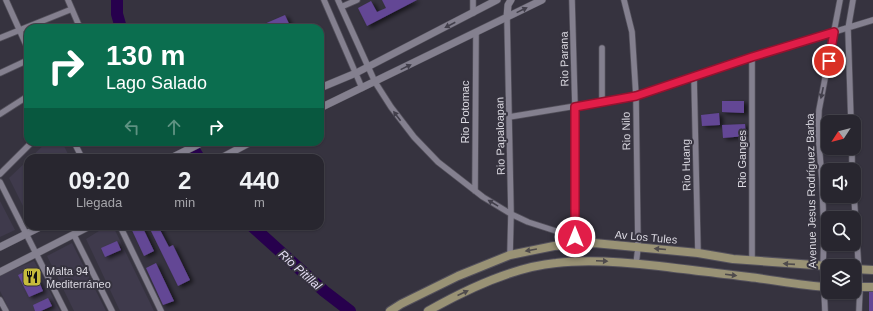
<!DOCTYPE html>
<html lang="es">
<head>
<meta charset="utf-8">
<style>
  :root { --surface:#28262f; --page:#302e37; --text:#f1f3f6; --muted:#a5a5aa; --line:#44434b }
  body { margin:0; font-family:Helvetica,sans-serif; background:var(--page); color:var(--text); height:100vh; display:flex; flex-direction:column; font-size:15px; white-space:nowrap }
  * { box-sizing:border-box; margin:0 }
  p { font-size:13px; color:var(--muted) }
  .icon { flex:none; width:22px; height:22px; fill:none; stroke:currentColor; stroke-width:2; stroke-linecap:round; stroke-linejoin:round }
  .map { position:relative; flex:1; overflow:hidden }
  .drawer { position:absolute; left:24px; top:154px; width:300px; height:76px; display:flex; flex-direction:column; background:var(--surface); border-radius:12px; box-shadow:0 1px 3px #0004,0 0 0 1px var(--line) }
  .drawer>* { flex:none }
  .top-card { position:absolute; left:24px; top:24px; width:300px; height:122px; border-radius:12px; box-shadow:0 1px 3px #0004,0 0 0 1px var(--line); background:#0b6e4f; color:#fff; overflow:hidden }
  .needle { width:26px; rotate:234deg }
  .tools { position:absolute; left:821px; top:115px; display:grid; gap:8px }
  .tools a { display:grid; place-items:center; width:40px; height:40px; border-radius:8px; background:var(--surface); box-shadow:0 1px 3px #0004,0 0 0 1px var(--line); font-size:20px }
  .pin { position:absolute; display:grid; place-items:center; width:34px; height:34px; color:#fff; margin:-17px; border:2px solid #fff; border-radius:50%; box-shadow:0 1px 4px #0007 }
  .me { position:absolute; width:44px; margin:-22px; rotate:0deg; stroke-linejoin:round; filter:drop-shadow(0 0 3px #0008) }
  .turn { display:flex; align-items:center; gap:14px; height:84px; padding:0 16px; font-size:18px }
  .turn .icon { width:52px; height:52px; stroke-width:2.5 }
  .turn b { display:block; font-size:28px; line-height:34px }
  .lanes { display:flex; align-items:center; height:38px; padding:0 16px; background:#0003; justify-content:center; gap:20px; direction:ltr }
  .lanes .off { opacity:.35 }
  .eta { display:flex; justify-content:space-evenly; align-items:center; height:68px; text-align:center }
  .eta b { font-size:24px; font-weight:700; line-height:28px }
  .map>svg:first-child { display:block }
  .built { fill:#3f3a4c }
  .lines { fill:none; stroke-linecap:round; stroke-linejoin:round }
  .river { stroke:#27004d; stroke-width:12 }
  .building { fill:#634695; filter:url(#shadow) }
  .minor-casing { stroke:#53505b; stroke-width:7 }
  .tertiary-casing { stroke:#53505b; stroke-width:8 }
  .secondary-casing { stroke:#53505b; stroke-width:10 }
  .minor { stroke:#84808f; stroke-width:5.5 }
  .tertiary { stroke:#84808f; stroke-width:7 }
  .secondary { stroke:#999275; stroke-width:8 }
  .oneway { fill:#423f4b }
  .oneway2 { fill:#4f4b4c }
  .route-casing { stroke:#92132f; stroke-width:10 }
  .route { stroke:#e11d48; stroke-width:7 }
  .labels { text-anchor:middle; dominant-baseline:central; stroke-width:4; stroke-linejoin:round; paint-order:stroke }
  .street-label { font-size:11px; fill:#dcdae2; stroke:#36333f }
  .poi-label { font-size:11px; fill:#dcdae2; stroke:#36333f; text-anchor:start }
  .water-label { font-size:12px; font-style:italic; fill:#e6dff6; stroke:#36333f }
</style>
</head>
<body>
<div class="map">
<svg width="873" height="311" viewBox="0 0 873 311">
  <defs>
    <filter id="shadow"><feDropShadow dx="3.5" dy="2" stdDeviation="2" flood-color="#0009"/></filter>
  </defs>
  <rect width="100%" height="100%" fill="#36333f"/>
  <path class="built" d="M 47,142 L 62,142 L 70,158 L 30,158 Z
    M 28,160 L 28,216 L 9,178 Z
    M 0,201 L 15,230 L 0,237 Z
    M 107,226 L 113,226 L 154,311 L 120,311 L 86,239 Z
    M 72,243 L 106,311 L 74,311 L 47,256 Z
    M 34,261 L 60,311 L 10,311 L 0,291 L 0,275 Z"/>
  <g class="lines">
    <path class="river" d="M 117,0 L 117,14 L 121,28
      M 189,142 L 199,158
      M 252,226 L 324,291 L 350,311"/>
  </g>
  <path class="building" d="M 382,0 L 417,0 L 367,26 L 358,8 L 371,1 L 377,12 L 386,8 Z
    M 285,15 L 291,28 L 255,28 Z
    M 722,101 L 744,101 L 744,113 L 722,112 Z
    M 719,113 L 720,125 L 702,126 L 701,115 Z
    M 745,124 L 746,136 L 723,138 L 722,125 Z
    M 130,226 L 142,226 L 154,251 L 144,256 Z
    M 150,226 L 158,226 L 169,247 L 173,245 L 190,280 L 178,286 L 149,227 Z
    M 117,241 L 121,250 L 105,257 L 101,248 Z
    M 156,263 L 174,301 L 163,305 L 146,268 Z
    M 33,268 L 43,291 L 29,297 L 18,275 Z
    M 873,289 L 873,311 L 869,311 L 869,290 Z
    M 48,298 L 52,306 L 41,311 L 35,311 L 33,305 Z"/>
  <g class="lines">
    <g class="minor-casing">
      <path id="minor" d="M 6,0 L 28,49
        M 68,0 L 80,28
        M 324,0 L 362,88
        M 338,0 L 375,82 L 391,107 L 414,137 L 438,162 L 483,197 L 511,214 L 528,222 L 590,242
        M 473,0 L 473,13
        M 572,0 L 575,107 L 575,237
        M 624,0 L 632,32 L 636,96 L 638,248 L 636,264
        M 341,7 L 357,0
        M 507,17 L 511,214 L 510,255
        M 0,38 L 72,9
        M 752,57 L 752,260
        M 0,73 L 28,60
        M 694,77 L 698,253
        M 602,102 L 602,48
        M 0,114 L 28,96
        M 509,117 L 636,96 L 752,57 L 873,20
        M 851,122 L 848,29 L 853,0
        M 74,142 L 82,158
        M 852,148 L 852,170
        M 0,174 L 32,142
        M 0,182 L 65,311
        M 475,191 L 476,33
        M 854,196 L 860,288 L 859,311
        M 120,226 L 161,311
        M 74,235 L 112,311
        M 0,300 L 6,311
        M 825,311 L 823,266 L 824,236 L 822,181 L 818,131 L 819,110 L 840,0"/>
    </g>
    <g class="tertiary-casing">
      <path id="tertiary" d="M 507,17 L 508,5 L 511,0
        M 320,88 L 356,73 L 497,0
        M 320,108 L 542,0
        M 171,158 L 203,142
        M 221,158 L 251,142
        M 0,247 L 42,226
        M 0,272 L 90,226"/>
    </g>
    <g class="secondary-casing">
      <path id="secondary" d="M 854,269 L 873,270
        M 854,287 L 873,287
        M 390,311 L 401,304 L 458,276 L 510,255 L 554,246 L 594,243 L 698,253 L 733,259 L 828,266
        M 428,311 C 465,290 513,267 556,263 C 590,259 625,262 659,266 C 689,270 719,273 749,277 C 775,280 802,286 828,287"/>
    </g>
    <use href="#minor" class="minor"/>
    <use href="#tertiary" class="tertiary"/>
    <use href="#secondary" class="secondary"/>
  </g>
  <defs><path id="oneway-solid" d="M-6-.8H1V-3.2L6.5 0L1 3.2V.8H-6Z"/></defs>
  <g class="oneway">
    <use href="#oneway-solid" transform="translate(522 10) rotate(-26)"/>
    <use href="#oneway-solid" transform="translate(450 25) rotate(153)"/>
    <use href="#oneway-solid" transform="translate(406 67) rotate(-26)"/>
    <use href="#oneway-solid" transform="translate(822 93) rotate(102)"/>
    <use href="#oneway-solid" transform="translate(397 116) rotate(-127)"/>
    <use href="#oneway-solid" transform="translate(493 203) rotate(-149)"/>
  </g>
  <g class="oneway2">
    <use href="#oneway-solid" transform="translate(660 249) rotate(-175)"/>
    <use href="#oneway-solid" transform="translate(531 250) rotate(170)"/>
    <use href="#oneway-solid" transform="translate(602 261) rotate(2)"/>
    <use href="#oneway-solid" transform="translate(789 264) rotate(-176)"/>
    <use href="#oneway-solid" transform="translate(731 275) rotate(7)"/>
    <use href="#oneway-solid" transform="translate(463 293) rotate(-24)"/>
  </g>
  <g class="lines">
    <g class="route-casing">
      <path id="route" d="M 575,237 L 575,107 L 636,96 L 752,57 L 834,32 L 829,61"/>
    </g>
    <use href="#route" class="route"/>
  </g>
  <defs>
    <g id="restaurant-square" transform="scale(1)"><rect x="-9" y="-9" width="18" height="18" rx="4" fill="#c6bb3c" stroke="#36333f"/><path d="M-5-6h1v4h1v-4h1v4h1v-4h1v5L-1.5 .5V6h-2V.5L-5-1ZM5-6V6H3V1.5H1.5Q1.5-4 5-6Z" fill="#111"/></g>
  </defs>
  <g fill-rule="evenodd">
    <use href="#restaurant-square" x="32" y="277"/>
  </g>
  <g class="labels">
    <g class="street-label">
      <text transform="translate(564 59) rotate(-91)">Rio Parana</text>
      <text transform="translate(465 112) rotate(-90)">Rio Potomac</text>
      <text transform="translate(626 131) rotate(-91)">Rio Nilo</text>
      <text transform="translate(500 136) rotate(-91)">Rio Papaloapan</text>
      <text transform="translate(742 159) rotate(-90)">Rio Ganges</text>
      <text transform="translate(686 165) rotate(-91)">Rio Huang</text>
      <text transform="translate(811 191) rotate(-91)">Avenue Jesus Rodríguez Barba</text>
      <text transform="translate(646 237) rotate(5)">Av Los Tules</text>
    </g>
    <g class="poi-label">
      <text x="46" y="271">Malta 94<tspan x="46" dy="13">Mediterráneo</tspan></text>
    </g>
    <g class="water-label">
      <text transform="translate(300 270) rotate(42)">Rio Pitillal</text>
    </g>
  </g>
</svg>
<div class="tools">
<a><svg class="needle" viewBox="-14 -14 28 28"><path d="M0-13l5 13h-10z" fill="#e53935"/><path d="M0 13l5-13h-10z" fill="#a5a5aa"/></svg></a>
<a><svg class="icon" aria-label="sound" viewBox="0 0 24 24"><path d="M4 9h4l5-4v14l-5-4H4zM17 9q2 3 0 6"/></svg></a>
<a><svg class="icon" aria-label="search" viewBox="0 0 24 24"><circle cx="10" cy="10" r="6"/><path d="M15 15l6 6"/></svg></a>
<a><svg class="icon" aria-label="layers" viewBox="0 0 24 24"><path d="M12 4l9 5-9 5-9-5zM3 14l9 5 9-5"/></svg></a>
</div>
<div class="pin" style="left:829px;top:61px;background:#d93025"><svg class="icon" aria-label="arrive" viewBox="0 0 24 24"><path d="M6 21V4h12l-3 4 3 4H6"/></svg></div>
<svg class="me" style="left:575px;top:237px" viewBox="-20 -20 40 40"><circle r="17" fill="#e11d48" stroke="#fff" stroke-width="3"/><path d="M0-11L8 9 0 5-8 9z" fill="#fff"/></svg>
<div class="top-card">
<div class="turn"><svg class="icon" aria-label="right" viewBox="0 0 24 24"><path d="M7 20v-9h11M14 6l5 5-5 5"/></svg><div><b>130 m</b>Lago Salado</div></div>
<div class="lanes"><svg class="icon off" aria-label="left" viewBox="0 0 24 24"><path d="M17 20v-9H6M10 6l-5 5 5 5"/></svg><svg class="icon off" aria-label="ahead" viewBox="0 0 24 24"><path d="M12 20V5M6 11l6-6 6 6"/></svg><svg class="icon" aria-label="right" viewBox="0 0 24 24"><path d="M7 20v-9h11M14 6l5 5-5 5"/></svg></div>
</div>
<section class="drawer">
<div class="eta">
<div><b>09:20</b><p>Llegada</p></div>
<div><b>2</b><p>min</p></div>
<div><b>440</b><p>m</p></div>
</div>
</section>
</div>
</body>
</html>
